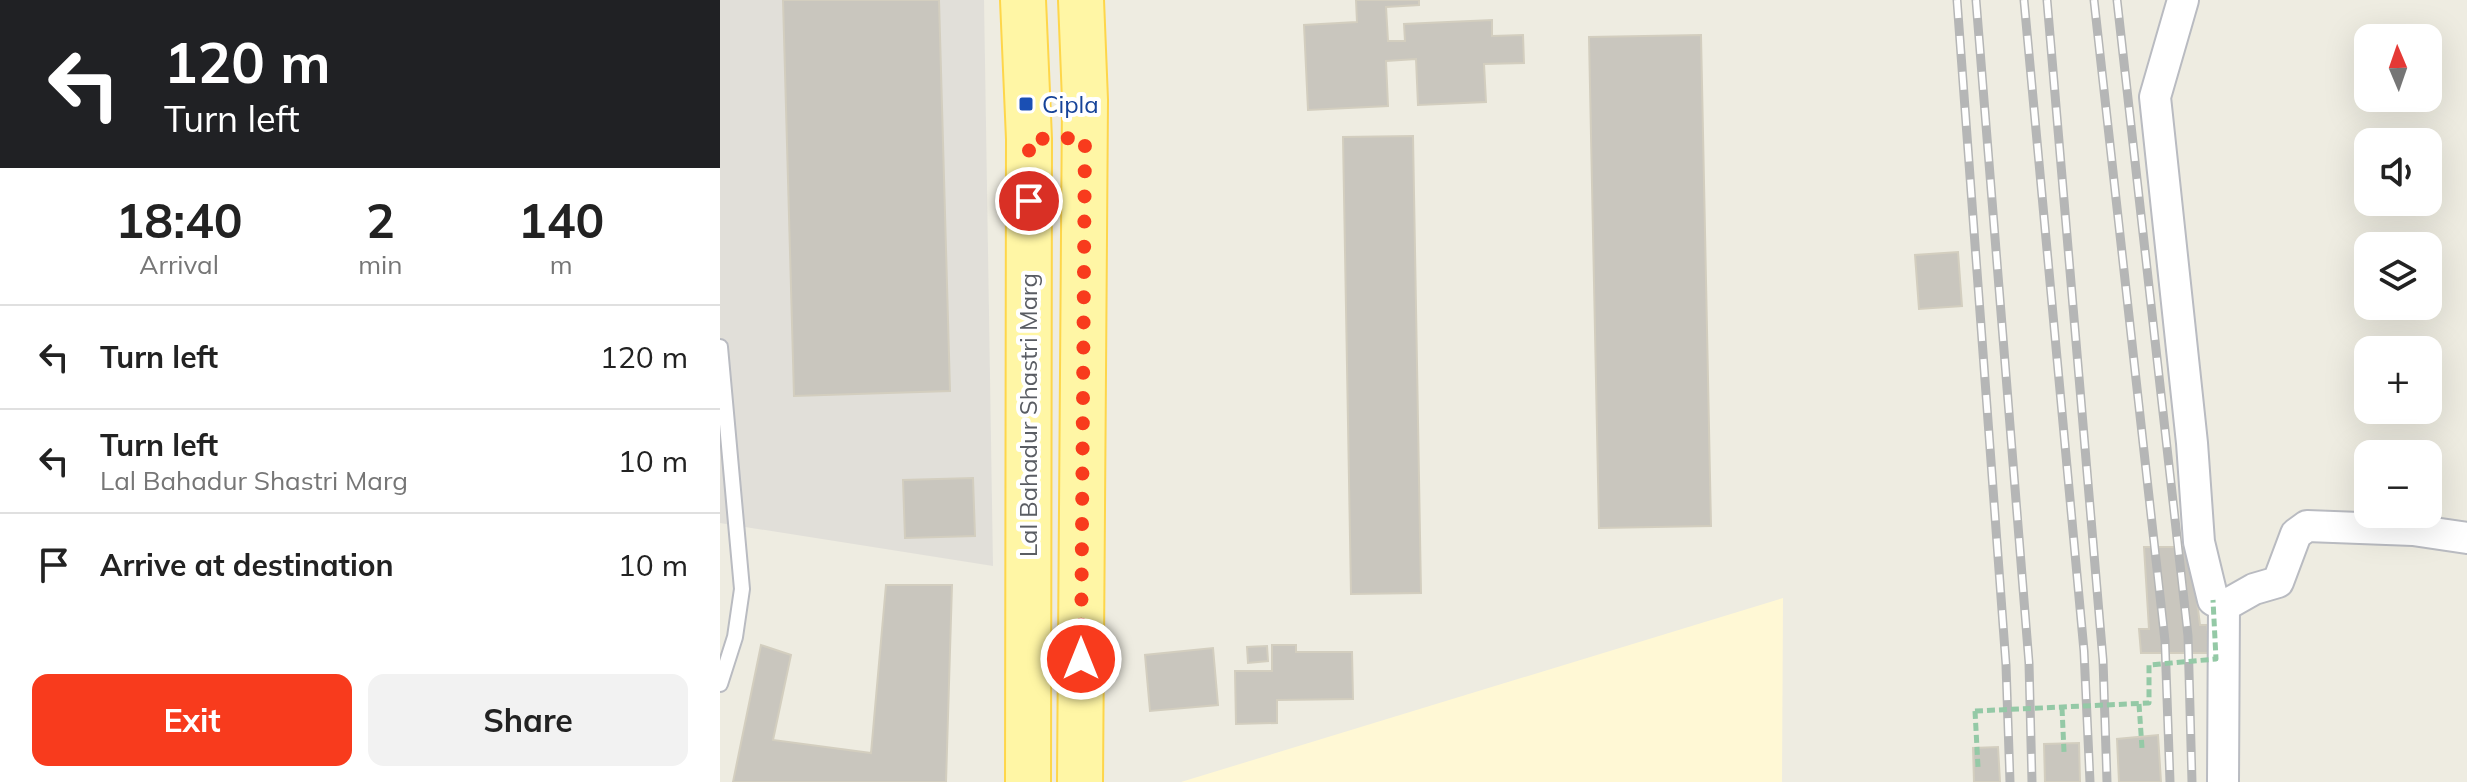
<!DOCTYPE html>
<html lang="en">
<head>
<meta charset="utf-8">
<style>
  :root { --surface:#fff; --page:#f2f2f2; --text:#222; --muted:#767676; --line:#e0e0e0; --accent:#f83b1d }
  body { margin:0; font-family:Mulish,sans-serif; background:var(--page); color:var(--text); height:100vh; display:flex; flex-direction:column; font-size:30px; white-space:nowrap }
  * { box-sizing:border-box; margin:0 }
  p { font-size:26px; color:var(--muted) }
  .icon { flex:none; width:44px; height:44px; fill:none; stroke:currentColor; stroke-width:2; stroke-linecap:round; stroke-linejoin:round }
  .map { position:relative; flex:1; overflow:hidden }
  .side { display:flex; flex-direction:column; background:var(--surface); width:720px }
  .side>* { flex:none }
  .hud { background:#202124; color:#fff; overflow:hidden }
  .needle { width:52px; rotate:358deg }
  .buttons { position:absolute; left:1634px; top:24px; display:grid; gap:16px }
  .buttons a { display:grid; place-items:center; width:88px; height:88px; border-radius:16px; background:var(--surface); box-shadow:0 8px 32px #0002; font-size:40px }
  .pin { position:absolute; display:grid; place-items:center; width:68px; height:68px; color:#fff; margin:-34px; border:4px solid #fff; border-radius:50%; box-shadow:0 2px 8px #0007 }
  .me { position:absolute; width:88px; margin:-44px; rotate:0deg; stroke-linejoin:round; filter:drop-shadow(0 0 6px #0008) }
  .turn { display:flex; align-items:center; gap:28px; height:168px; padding:0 32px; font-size:36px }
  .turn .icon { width:104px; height:104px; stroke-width:2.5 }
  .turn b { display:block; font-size:56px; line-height:68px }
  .eta { display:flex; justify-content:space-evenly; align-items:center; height:136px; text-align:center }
  .eta b { font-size:48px; font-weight:700; line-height:56px }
  .action { display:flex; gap:16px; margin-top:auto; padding:16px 32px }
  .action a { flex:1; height:92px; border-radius:16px; background:var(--accent); color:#fff; font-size:32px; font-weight:700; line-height:92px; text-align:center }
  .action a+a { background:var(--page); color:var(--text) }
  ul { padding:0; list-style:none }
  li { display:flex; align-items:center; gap:24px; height:104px; padding:0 32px; border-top:2px solid var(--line) }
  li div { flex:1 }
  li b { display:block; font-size:30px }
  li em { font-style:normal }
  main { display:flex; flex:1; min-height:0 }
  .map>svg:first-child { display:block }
  .commercial { fill:#fff8d5 }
  .industrial { fill:#e1dfd9 }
  .building { fill:#c9c6be; stroke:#d3cebf; stroke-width:2 }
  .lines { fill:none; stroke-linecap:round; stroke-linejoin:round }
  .lane-casing { stroke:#b9bbc1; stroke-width:18 }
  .street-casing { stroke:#b9bbc1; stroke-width:34 }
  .primary-casing { stroke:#fed64a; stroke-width:48 }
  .path { stroke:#94c9a6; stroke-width:5; stroke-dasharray:8 4; stroke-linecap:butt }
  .lane { stroke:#fff; stroke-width:14 }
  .street { stroke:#fff; stroke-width:30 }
  .primary { stroke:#fff6a5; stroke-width:44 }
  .rail-casing { stroke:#b5b6b6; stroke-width:9 }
  .rail { stroke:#fff; stroke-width:6; stroke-dasharray:18; stroke-linecap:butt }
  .path-bridge { stroke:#94c9a6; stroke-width:5; stroke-dasharray:8 4; stroke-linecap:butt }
  .route { stroke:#f83b1d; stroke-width:14; stroke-dasharray:0 25.2 }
  .transit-dot { fill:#1a4fb4; stroke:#fff; stroke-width:3 }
  .labels { text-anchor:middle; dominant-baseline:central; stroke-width:8; stroke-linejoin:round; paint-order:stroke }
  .transit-label { font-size:24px; fill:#164399; stroke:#fff; text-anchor:start }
  .street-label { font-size:24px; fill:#5a5d63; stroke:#fff }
</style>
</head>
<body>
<main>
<section class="side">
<div class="hud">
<div class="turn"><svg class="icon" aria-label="left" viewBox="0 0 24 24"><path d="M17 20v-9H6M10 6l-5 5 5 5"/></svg><div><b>120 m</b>Turn left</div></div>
</div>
<div class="eta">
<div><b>18:40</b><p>Arrival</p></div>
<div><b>2</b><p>min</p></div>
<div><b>140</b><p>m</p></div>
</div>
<ul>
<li><svg class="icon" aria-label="left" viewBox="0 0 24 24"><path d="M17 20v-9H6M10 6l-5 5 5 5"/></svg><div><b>Turn left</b></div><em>120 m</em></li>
<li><svg class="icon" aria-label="left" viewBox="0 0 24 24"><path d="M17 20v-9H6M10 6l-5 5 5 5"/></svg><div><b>Turn left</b><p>Lal Bahadur Shastri Marg</p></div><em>10 m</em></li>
<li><svg class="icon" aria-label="arrive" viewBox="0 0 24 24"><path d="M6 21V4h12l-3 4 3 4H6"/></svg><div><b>Arrive at destination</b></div><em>10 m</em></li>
</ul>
<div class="action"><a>Exit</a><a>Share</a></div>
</section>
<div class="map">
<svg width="1747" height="782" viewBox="0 0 1747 782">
  <rect width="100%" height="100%" fill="#eeece1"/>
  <path class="commercial" d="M 1063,598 L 1062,782 L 461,782 Z"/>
  <path class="industrial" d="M 0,0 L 264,0 L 273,566 L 0,523 Z"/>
  <path class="building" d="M 63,0 L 219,0 L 230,391 L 74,396 Z
    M 636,0 L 699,0 L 699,5 L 666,7 L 668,41 L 685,41 L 684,24 L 772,20 L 772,36 L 803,35 L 804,63 L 764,64 L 766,102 L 698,105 L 696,59 L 666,61 L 668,106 L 588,110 L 584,25 L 637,22 Z
    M 981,35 L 991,526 L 879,528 L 869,37 Z
    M 693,136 L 701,593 L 631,594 L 623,137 Z
    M 1238,252 L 1242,306 L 1199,309 L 1195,255 Z
    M 253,478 L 255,536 L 185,538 L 183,480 Z
    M 1424,547 L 1470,547 L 1480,625 L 1487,625 L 1491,653 L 1421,653 L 1419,629 L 1429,629 Z
    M 166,585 L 232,585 L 226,782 L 13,782 L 41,645 L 71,655 L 53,740 L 151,753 Z
    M 552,645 L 576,645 L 576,652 L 632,652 L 633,699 L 557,700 L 557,723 L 516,724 L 515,671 L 552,671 Z
    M 547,646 L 548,661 L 528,663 L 527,647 Z
    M 493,648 L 498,705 L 430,711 L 425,655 Z
    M 1438,735 L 1441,782 L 1399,782 L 1397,739 Z
    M 1359,743 L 1360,782 L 1325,782 L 1324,744 Z
    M 1278,747 L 1280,782 L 1254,782 L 1253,748 Z"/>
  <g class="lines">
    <g class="lane-casing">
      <path id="lane" d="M 0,347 L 22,589 L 15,637 L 0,684"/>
    </g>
    <g class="street-casing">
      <path id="street" d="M 1463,0 L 1435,97 L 1472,443 L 1479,542 L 1493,600 L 1504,606
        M 1504,606 L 1534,589 L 1558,582 L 1576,534 L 1587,526 L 1693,530 L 1747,538
        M 1503,782 L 1504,606"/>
    </g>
    <g class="primary-casing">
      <path id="primary" d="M 303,0 L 309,139 L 308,782
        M 360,782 L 365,100 L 361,0"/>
    </g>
    <path class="path" d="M 1419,704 L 1422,748
      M 1342,708 L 1344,752
      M 1255,711 L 1258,767"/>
    <use href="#lane" class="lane"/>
    <use href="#street" class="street"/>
    <use href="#primary" class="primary"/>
    <g class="rail-casing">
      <path id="rail" d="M 1237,0 L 1286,665 L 1290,782
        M 1256,0 L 1309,663 L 1312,782
        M 1304,0 L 1364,651 L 1370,782
        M 1327,0 L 1383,660 L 1387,782
        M 1374,0 L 1445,641 L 1450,782
        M 1397,0 L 1468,636 L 1472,782"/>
    </g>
    <use href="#rail" class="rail"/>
    <path class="path-bridge" d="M 1255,711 L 1429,703 L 1429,665 L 1496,659 L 1493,600"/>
  </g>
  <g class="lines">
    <path class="route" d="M 309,201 L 309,139 L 365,138 L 361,659"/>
  </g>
  <rect class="transit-dot" x="298" y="96" width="16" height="16" rx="4"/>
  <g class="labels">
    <g class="transit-label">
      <text x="322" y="104">Cipla</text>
    </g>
    <g class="street-label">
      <text transform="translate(308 415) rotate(-90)">Lal Bahadur Shastri Marg</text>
    </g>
  </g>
</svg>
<div class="buttons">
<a><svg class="needle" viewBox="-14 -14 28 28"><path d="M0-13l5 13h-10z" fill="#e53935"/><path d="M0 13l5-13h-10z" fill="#767676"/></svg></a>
<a><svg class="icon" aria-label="sound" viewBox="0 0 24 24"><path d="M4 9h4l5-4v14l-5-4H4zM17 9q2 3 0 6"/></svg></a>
<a><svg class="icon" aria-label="layers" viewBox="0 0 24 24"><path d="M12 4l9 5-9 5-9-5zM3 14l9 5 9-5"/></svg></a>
<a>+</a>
<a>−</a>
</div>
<div class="pin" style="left:309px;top:201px;background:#d93025"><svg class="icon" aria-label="arrive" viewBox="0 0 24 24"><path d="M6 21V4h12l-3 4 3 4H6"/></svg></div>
<svg class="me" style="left:361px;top:659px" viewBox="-20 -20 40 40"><circle r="17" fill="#f83b1d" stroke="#fff" stroke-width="3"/><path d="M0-11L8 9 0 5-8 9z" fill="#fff"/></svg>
</div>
</main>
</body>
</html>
